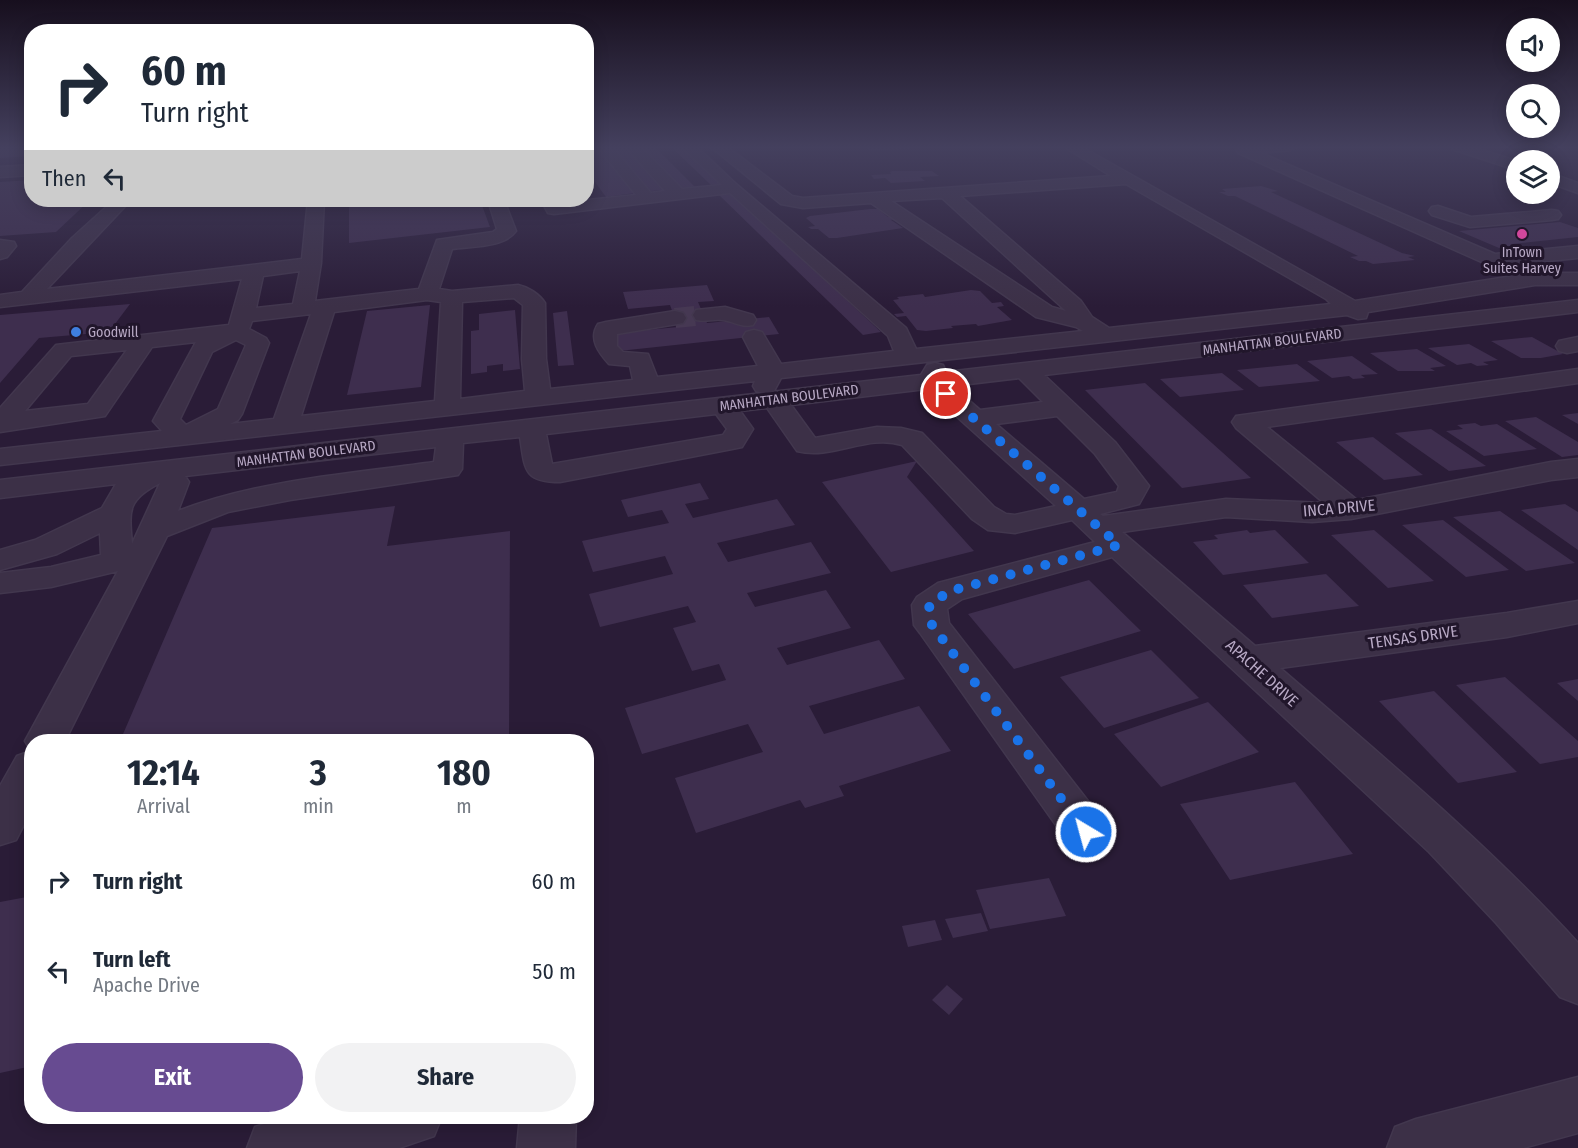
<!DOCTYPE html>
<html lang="en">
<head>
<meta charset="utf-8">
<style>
  :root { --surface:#fff; --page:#f2f2f3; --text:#1f2937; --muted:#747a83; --accent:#674b91 }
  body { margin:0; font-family:"Fira Sans Condensed",sans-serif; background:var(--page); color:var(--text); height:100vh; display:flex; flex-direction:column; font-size:22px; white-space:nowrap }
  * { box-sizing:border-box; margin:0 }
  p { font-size:20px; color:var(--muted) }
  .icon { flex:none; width:33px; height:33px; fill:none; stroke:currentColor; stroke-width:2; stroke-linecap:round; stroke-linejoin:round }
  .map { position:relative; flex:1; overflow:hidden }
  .side { position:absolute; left:24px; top:734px; width:570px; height:390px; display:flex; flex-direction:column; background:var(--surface); border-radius:24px; box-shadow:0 3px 15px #0003 }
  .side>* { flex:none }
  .hud { position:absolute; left:24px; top:24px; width:570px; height:183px; border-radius:24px; box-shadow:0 3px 15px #0003; background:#fff; color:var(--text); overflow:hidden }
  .fabs { position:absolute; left:1506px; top:18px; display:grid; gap:12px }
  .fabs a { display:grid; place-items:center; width:54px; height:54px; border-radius:50%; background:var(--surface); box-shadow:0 3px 15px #0003; font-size:30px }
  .pin { position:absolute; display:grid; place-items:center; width:51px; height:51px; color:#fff; margin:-26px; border:3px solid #fff; border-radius:50%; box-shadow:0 2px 6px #0007 }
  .me { position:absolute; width:66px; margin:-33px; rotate:323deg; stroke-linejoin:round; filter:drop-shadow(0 0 4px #0008) }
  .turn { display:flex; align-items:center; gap:21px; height:126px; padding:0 18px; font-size:27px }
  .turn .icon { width:78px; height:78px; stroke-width:2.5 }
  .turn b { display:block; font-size:42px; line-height:51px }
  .then { display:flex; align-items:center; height:57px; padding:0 18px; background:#0003; gap:12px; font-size:22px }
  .eta { display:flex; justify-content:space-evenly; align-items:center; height:102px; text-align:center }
  .eta b { font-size:36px; font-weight:700; line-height:42px }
  .button { display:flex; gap:12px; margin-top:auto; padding:12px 18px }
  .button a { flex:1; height:69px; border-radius:36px; background:var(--accent); color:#fff; font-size:24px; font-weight:700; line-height:69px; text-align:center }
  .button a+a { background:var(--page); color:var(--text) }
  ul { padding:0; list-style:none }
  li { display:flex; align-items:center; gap:18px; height:90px; padding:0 18px }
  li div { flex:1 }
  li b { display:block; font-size:22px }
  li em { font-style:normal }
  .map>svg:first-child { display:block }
  .building { fill:#3e2e4e }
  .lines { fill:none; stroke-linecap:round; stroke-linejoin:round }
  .minor-tunnel { stroke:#463853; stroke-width:20; stroke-dasharray:20 10; stroke-linecap:butt }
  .minor-casing { stroke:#42374e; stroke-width:3 }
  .minor { fill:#3c3047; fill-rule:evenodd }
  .route { stroke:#1a73e8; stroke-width:10; stroke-dasharray:0 18 }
  .hotel-dot { fill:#d1479c; stroke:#21162b; stroke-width:2 }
  .shop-dot { fill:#3f7fe0; stroke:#21162b; stroke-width:2 }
  .labels { text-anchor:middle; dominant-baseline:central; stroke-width:6; stroke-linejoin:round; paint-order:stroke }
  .far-poi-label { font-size:14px; fill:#b8a9c5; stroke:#21162b }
  .far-street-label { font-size:14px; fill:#b8a9c5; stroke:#21162b }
  .street-label { font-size:16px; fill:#b8a9c5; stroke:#21162b }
</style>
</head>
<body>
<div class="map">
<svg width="1578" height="1148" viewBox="0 0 1578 1148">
  <rect width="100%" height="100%" fill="#2a1c37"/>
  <path class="building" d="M 0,146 L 32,146 L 32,156 L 0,158 Z
    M 586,146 L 596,146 L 635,193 L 606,197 L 586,170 Z
    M 612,146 L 625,146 L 665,190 L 651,191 Z
    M 641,146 L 654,146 L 695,187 L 681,188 Z
    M 670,146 L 683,146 L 724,184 L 711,185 Z
    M 866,146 L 915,146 L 918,148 L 871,151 Z
    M 892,171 L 932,171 L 939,176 L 920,177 L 925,181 L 891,183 L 885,178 L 874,179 L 871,175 L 891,174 L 890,172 Z
    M 32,180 L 32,200 L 90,200 L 56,232 L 0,236 L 0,182 Z
    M 1261,186 L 1278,191 L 1271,192 L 1402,253 L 1415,256 L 1408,257 L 1415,260 L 1373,264 L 1366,261 L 1359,261 L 1350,257 L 1358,256 L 1235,196 L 1228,196 L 1219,192 L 1226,192 L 1222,189 Z
    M 733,194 L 881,332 L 863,335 L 719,195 Z
    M 349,200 L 480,200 L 490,227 L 349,243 Z
    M 870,209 L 878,209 L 888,217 L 894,217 L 897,219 L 891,220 L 903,228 L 837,238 L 829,238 L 818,229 L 811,229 L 808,227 L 815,226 L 806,218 L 810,216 Z
    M 1560,222 L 1578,228 L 1578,237 L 1512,244 L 1518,246 L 1499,248 L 1459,231 Z
    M 707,285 L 714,301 L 698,302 L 707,323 L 769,317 L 779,334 L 619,351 L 615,333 L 678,327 L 670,305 L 628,309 L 623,292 Z
    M 971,290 L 980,291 L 992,303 L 1001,302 L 1004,306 L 997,307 L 1012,320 L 978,326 L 976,324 L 951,326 L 953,328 L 926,331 L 917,330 L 906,316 L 897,317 L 894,314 L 904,313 L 893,300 L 899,299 L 897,297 L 923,294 L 925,297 Z
    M 130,304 L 109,332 L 39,338 L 0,383 L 0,315 Z
    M 430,305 L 421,387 L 347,395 L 367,311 Z
    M 515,310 L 520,369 L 503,371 L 503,364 L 487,366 L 487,372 L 471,374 L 471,331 L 479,330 L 479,314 Z
    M 567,311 L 574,365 L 558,366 L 553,313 Z
    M 1532,337 L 1563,354 L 1541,358 L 1521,358 L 1491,341 Z
    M 1469,344 L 1498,360 L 1483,362 L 1489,365 L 1477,366 L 1471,363 L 1457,365 L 1428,348 Z
    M 1417,349 L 1446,366 L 1430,368 L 1435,371 L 1398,371 L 1370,353 Z
    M 1352,356 L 1378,374 L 1361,375 L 1365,378 L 1353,379 L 1349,376 L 1332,378 L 1307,361 Z
    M 1297,364 L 1320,381 L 1259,387 L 1237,370 Z
    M 1222,373 L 1244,390 L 1180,397 L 1160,379 Z
    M 1145,383 L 1251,478 L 1182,488 L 1085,390 Z
    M 1578,413 L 1578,424 L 1562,415 Z
    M 1536,417 L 1578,442 L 1578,455 L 1562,457 L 1505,421 Z
    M 1475,423 L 1481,426 L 1497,424 L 1537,449 L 1484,456 L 1446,431 L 1463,429 L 1457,425 Z
    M 1431,429 L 1486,466 L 1449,471 L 1395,433 Z
    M 1373,437 L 1423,475 L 1384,480 L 1336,442 Z
    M 917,461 L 907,477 L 974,551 L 891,572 L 822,482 Z
    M 700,483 L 709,499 L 685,504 L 693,518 L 777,499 L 795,525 L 717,543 L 728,562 L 811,542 L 831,573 L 747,593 L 755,607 L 826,590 L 851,628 L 777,648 L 787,665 L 879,640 L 905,679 L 809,706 L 824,734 L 919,706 L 951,751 L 839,786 L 844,796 L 805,808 L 800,800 L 696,833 L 675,778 L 763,752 L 748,724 L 642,754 L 625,708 L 726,680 L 719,664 L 692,671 L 673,628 L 696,622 L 688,606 L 600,627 L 589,594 L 673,574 L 665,556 L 593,572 L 582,541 L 669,523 L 662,510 L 628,517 L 621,500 Z
    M 1565,504 L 1578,512 L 1578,550 L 1521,510 Z
    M 395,506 L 387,546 L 510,531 L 509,741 L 120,741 L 212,528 Z
    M 1500,511 L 1575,563 L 1526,571 L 1453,517 Z
    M 1443,520 L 1509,570 L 1466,577 L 1402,525 Z
    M 1247,530 L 1250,533 L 1275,530 L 1309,563 L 1223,575 L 1193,542 L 1218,539 L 1214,535 Z
    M 1374,530 L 1434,581 L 1388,588 L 1331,535 Z
    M 1326,574 L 1359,606 L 1272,618 L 1243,585 Z
    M 1089,580 L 1141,631 L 1014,669 L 968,614 Z
    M 1151,650 L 1199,698 L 1104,728 L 1060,677 Z
    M 1505,677 L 1578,741 L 1578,757 L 1540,764 L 1456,685 Z
    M 1578,679 L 1578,701 L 1557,683 Z
    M 1434,691 L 1517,772 L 1458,783 L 1379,701 Z
    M 1208,702 L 1259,752 L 1161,787 L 1114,734 Z
    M 1295,782 L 1353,854 L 1230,880 L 1180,804 Z
    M 1049,878 L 1066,916 L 990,929 L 976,890 Z
    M 32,896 L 32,1066 L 0,1073 L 0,902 Z
    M 981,913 L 988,931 L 953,938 L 945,919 Z
    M 935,920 L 942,940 L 908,947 L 902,926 Z
    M 947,985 L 963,999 L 949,1015 L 932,1000 Z"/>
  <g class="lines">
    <path class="minor-tunnel" d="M 675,318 L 704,315"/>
    <g class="minor-casing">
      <path id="minor" d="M 597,146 L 611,146 L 651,193 L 665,191 L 625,146 L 640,146 L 682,189 L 722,185 L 681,146 L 696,146 L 736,184 L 906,328 L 916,349 L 1083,331 L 1076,327 L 1036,317 L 871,203 L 803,208 L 781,204 L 710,146 L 726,146 L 792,196 L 803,198 L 1111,176 L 1063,146 L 1080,146 L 1355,301 L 1513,276 L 1238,153 L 1236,150 L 1238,147 L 1298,146 L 1291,150 L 1261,153 L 1495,254 L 1578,246 L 1578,258 L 1516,264 L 1538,273 L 1578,273 L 1578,285 L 1535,285 L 1368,312 L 1366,318 L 1358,319 L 1347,315 L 781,378 L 774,391 L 771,392 L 921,375 L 927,365 L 935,363 L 943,365 L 946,372 L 1578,300 L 1578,312 L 1044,375 L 1115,442 L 1149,486 L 1139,504 L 1100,514 L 1103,516 L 1226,499 L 1324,503 L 1236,428 L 1232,422 L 1236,416 L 1578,369 L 1578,383 L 1267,427 L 1357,500 L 1551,462 L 1578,459 L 1578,477 L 1551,480 L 1351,519 L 1312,522 L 1226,517 L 1122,532 L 1255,646 L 1507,613 L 1578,601 L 1578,623 L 1507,637 L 1280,668 C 1382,756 1487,843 1578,943 L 1578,1004 L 1560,997 L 1496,923 L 1429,852 L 1112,557 L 962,599 L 947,609 L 949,623 L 1102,819 L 1108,832 L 1102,845 L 1086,850 L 1070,845 L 920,633 L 914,625 L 912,605 L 917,597 L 938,583 L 1095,542 L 1072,520 L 1015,533 L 988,530 L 972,519 L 902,445 C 867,434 833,460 797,451 L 767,408 L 740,411 L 753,429 L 742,447 L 732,449 L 560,482 C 523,482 525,469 520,437 L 463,443 L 462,469 L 458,475 L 290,500 L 228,512 L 167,536 L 65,741 L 32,741 L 32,809 L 16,840 L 0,845 L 0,786 L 17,756 L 31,751 L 25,741 L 118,571 L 51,587 L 0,593 L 0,573 L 51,567 L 101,555 L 100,533 L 57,554 L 0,570 L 0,550 L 35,540 L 102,508 L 116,484 L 0,498 L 0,480 L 763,393 L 756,391 L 753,386 L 755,381 L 0,465 L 0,449 L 162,431 L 153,421 L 196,342 L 152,347 L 105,416 L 0,432 L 0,408 L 56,345 L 229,325 L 242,279 L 0,307 L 0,295 L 22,292 L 72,238 L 114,200 L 131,200 L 47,289 L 302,259 L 308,200 L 324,200 L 321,263 L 315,301 L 419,289 L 437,240 L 493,232 L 497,229 L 488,200 L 504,200 L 516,231 C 504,248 471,246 452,249 L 439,289 L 452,291 L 518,285 C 528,287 539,294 545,303 L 546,359 L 550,389 L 633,380 L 630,366 L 609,364 C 599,353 588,339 598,324 L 606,322 L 675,311 L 683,313 L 686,318 L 683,323 L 617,334 L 617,346 L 623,352 L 648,354 L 657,377 L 758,366 L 743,337 L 746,332 L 754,330 L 762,332 L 781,364 L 894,351 L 888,336 L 730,193 L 554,214 L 548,213 L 541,200 L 557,200 L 559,203 L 636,195 ZM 1126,184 L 1326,299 L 1331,304 L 1109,328 L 1092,317 L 1081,301 L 960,196 ZM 942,198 L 1065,310 L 1066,311 L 1052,307 L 891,201 ZM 300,271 L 293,304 L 256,308 L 263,276 ZM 514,298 L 523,305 L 522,359 L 525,391 L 460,399 L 462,302 ZM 427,300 L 441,302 L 435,401 L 301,416 L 334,312 ZM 311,314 L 274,419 L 230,424 L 238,420 L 242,414 L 269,343 L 266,338 L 249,329 L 252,321 ZM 236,340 L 246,345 L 218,409 L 186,425 L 180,419 L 212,352 ZM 127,350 L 88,404 L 25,411 L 71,356 ZM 1019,378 L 1043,402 L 980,410 L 952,386 ZM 926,389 L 1056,506 L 1015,515 L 1006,514 L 994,507 L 922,433 L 901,428 L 877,427 L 815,438 L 791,405 ZM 716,414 L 727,429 L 723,435 L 552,464 L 546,434 ZM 1057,416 L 1095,454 L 1119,486 L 1117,492 L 1084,499 L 996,424 ZM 436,447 L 434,462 C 349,474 259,480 178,511 L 189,482 L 185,476 ZM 160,483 L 132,544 C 129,510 127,500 160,483 Z
        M 1450,146 L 1470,146 L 1516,161 L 1516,170 L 1452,149 Z
        M 32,165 L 32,175 L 0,177 L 0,167 Z
        M 1550,173 L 1578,183 L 1578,193 L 1550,183 Z
        M 1438,206 L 1471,217 L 1552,210 L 1558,211 L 1561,215 L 1558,219 L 1552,220 L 1470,227 L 1432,215 L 1429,211 L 1432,207 Z
        M 0,240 L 14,242 L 16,246 L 7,257 L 0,259 Z
        M 725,307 L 753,315 L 756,320 L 753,325 C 741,328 734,321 722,320 C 713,319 706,322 696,320 L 693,315 L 696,310 Z
        M 1578,337 L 1578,351 L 1567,353 L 1559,351 L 1556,346 L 1559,341 Z
        M 1578,1077 L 1578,1133 L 1523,1148 L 1387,1148 L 1395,1127 L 1416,1119 Z
        M 289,1116 L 442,1116 L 434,1136 L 399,1148 L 247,1148 L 255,1127 Z
        M 520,1116 L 576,1116 L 575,1148 L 517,1148 Z"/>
    </g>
    <use href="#minor" class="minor"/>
  </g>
  <linearGradient id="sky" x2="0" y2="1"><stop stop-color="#170f1e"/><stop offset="0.48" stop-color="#44405e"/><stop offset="1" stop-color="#44405e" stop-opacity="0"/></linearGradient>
  <rect width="1578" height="307" fill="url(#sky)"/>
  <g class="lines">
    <path class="route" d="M 946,394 L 1119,545 L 950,591 L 929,605 L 932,625 L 1086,832"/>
  </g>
  <circle class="hotel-dot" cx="1522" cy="234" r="6"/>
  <circle class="shop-dot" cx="76" cy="332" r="6"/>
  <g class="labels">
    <g class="far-poi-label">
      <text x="1522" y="252">InTown<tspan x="1522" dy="16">Suites Harvey</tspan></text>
      <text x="88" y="332" text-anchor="start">Goodwill</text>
    </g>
    <g class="far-street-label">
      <text transform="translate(1272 342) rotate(-7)">MANHATTAN BOULEVARD</text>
      <text transform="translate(789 398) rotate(-7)">MANHATTAN BOULEVARD</text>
      <text transform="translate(306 454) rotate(-7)">MANHATTAN BOULEVARD</text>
    </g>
    <g class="street-label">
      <text transform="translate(1339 508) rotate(-5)">INCA DRIVE</text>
      <text transform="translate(1413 637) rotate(-8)">TENSAS DRIVE</text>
      <text transform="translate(1262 673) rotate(42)">APACHE DRIVE</text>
    </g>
  </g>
</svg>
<div class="fabs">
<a><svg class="icon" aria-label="sound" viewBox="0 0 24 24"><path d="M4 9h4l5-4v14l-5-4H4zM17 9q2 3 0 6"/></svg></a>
<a><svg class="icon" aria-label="search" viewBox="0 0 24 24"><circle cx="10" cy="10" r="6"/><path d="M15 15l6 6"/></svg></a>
<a><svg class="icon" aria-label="layers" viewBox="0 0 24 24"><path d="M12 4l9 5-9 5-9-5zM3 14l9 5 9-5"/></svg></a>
</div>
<div class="pin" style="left:946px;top:394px;background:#d93025"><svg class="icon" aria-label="arrive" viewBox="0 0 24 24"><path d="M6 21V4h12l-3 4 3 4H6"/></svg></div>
<svg class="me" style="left:1086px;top:832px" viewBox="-20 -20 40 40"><circle r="17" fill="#1a73e8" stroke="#fff" stroke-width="3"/><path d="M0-11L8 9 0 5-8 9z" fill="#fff"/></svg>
<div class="hud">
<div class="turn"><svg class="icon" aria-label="right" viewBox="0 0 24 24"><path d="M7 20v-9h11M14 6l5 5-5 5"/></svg><div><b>60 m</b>Turn right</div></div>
<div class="then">Then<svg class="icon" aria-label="left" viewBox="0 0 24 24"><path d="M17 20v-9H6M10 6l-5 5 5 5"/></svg></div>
</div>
<section class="side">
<div class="eta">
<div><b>12:14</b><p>Arrival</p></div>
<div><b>3</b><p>min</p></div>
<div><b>180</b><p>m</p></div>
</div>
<ul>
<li><svg class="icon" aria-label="right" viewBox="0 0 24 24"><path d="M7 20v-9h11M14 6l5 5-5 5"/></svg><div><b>Turn right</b></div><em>60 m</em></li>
<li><svg class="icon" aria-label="left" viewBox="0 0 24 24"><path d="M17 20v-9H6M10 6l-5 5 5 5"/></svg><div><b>Turn left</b><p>Apache Drive</p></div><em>50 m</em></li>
</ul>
<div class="button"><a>Exit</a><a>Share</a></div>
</section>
</div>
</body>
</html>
